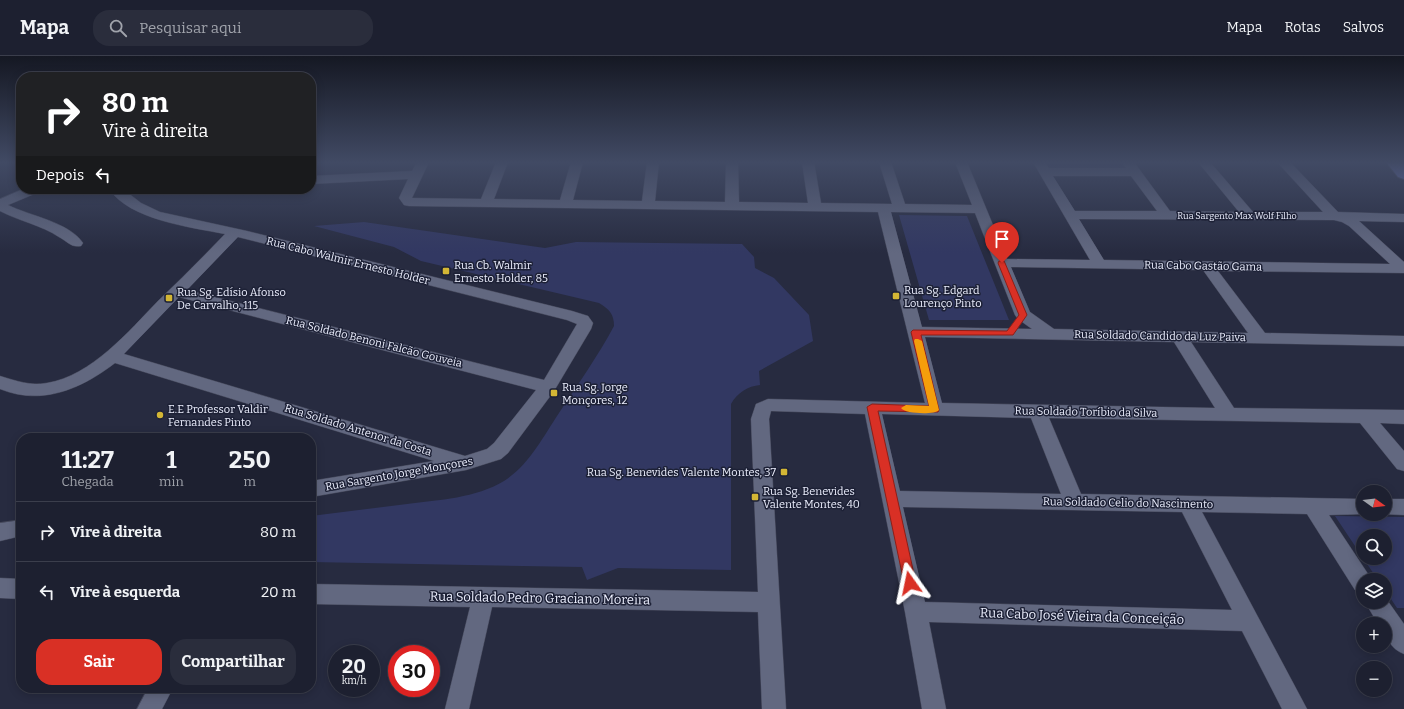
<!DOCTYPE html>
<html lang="pt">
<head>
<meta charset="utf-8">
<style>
  :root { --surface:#1d2030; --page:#2a2d3c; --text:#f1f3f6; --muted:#a0a3ab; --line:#3b3e4c; --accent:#d93025 }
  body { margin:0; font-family:Bitter,serif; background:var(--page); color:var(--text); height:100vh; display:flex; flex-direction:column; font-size:15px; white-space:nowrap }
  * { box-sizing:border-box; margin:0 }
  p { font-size:13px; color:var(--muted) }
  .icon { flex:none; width:22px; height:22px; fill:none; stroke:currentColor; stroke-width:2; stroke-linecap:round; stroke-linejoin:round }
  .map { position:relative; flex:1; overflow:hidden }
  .details { position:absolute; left:16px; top:377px; width:300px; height:260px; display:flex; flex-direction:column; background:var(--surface); border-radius:16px; box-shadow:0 2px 10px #0003,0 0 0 1px var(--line) }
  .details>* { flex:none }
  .hud { position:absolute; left:16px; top:16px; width:300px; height:122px; border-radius:16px; box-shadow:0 2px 10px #0003,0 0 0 1px var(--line); background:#202124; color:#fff; overflow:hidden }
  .needle { width:26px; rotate:105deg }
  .buttons { position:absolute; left:1356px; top:429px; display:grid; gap:8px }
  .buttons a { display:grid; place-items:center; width:36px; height:36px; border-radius:50%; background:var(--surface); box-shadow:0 2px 10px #0003,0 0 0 1px var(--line); font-size:20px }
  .speed { position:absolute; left:328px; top:589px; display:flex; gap:8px; font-size:20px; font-weight:700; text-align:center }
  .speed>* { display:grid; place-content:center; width:52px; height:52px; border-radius:50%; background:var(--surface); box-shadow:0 2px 10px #0003,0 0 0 1px var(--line); line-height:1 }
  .speed small { font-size:10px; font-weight:400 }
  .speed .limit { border:6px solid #d22; background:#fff; color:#111 }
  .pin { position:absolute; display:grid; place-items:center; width:34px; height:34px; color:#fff; margin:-41px -17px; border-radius:50% 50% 50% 0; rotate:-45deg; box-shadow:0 0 4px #0007 }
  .pin .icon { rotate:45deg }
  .me { position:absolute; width:44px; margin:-22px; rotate:348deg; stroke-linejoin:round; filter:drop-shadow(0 0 3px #0008) }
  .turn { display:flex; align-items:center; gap:14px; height:84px; padding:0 20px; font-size:18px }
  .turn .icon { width:52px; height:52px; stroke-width:2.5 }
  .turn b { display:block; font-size:28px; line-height:34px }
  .then { display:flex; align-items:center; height:38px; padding:0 20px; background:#0003; gap:8px; font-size:15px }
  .eta { display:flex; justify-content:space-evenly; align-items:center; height:68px; text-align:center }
  .eta b { font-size:24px; font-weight:700; line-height:28px }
  .action { display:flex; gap:8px; margin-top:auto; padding:8px 20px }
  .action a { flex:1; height:46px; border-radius:16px; background:var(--accent); color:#fff; font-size:16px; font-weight:700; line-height:46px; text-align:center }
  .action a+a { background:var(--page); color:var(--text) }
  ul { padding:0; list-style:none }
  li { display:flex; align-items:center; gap:12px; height:60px; padding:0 20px; border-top:1px solid var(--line) }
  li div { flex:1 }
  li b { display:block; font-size:15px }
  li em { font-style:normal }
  header { display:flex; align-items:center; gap:24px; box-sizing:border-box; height:56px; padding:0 20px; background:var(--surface); border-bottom:1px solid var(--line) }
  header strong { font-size:19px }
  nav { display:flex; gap:22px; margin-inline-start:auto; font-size:14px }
  .search { width:280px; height:36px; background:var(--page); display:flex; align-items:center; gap:10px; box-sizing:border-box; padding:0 14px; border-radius:16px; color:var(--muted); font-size:15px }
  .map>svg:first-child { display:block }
  .green { fill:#323862 }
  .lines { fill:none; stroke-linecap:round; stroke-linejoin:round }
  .minor-casing { stroke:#45485a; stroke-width:1 }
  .primary-casing { stroke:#45485a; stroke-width:2 }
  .minor { fill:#626880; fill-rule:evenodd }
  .primary { fill:#6f79c8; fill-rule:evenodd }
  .rail { stroke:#a5a9ba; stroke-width:2.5; stroke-dasharray:1.5 3; stroke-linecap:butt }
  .route { fill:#d93025; stroke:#8d1f18 }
  .slow { fill:#f59e0b }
  .poi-dot { fill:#d3b635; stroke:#1d2136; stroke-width:1.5 }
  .labels { text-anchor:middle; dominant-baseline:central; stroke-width:3; stroke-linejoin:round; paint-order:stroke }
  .far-street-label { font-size:9px; fill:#eceffe; stroke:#1d2136 }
  .street-label { font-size:11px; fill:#eceffe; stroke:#1d2136 }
  .poi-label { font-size:11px; fill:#eceffe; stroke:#1d2136; text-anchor:start }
  .near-street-label { font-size:13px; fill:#eceffe; stroke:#1d2136 }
</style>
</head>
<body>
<header>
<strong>Mapa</strong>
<div class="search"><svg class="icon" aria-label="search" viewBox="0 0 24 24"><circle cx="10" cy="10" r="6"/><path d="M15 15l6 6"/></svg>Pesquisar aqui</div>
<nav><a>Mapa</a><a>Rotas</a><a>Salvos</a></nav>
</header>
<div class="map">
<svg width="1404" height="653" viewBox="0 0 1404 653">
  <rect width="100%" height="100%" fill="#272b40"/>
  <path class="green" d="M 1042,106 L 1122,106 L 1127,113 L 1046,112 Z
    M 899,159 L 967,160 L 1009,264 L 929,264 Z
    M 364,166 L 545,192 L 576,186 L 742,188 L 754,201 L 755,212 L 774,222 L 809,259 L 813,285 L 759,315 L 760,329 C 748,330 737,337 731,348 L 731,514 L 618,512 L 587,524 L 582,511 L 311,506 L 311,460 C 343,456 375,452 407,448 C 439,444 476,442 504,425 C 529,409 543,381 559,357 C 578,328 598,300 614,270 C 614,258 609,253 599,247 L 421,205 L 394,191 L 314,170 Z
    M 1335,460 L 1404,461 L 1404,552 L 1397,552 L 1385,534 L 1385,524 L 1378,524 L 1363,502 L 1385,502 L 1385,480 L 1363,480 L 1363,502 Z"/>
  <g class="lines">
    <g class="minor-casing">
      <path id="minor" d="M 417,106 L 429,106 L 412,142 L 481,143 L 496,106 L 508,106 L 494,143 L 560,144 L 571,106 L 583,106 L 573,144 L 642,145 L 647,106 L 659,106 L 655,145 L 725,146 L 726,106 L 738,106 L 739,146 L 808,147 L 802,106 L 814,106 L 821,147 L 892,148 L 879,106 L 891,106 L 905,148 L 972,149 L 955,106 L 967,106 L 1007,203 L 1090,204 L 1033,106 L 1045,106 L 1049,112 L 1126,112 L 1123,108 L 1124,106 L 1134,106 L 1170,155 L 1239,156 L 1198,106 L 1210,106 L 1253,156 L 1323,156 L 1277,106 L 1290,106 L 1338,156 L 1404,158 L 1404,166 L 1359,165 L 1404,206 L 1404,217 L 1218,215 L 1265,277 L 1404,280 L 1404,290 L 1191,286 L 1234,352 L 1404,354 L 1404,368 L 1380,367 L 1404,395 L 1404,415 L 1397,413 L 1360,367 L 1049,362 L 1081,438 L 1363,443 L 1363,458 L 1366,458 L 1329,459 L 1372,524 L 1363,524 L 1363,537 L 1355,534 L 1307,458 L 1202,456 L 1307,653 L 1282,653 L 1242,575 L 929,566 L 946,653 L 922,653 L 905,556 L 865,358 L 771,355 L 769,363 L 786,653 L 762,653 L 758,556 L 492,551 L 469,653 L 445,653 L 470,551 L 311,548 L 311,528 L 758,536 L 751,363 L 756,348 L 768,343 L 925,347 L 878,156 L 409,150 L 404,149 L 399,142 L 408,123 L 311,128 L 311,120 L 412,115 ZM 1053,120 L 1131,120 L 1157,155 L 1075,155 ZM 891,156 L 975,157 L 1015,259 L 1018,263 L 1032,273 L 922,271 ZM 1079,163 L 1334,164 L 1342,166 L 1349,170 L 1390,208 L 1104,204 ZM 1011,211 L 1203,214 L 1248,277 L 1054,273 L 1030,256 ZM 925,281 L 1174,286 L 1215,352 L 942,347 ZM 882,358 L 1031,362 L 1061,438 L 900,435 ZM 903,451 L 1182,456 L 1232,554 L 925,546 Z
        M 23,133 L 40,133 L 39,136 L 8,149 C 30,160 69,166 83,187 L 81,190 C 71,192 67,185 59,181 C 41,169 19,165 0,155 L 0,143 Z
        M 109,133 L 123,133 L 141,147 L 160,156 L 247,175 L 572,255 L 588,260 L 593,267 L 591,273 L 554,335 L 508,397 L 501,403 L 466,414 L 311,441 L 311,425 L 434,405 L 115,307 C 81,333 42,350 0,333 L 0,320 C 17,325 30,330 47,327 C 91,320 129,275 158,245 C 181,223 203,201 225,178 C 190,171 130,164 109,133 ZM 238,181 L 567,264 L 577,268 L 544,324 L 187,234 ZM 179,241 L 536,334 L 494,387 L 487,393 L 465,400 L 124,298 Z
        M 1385,443 L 1404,443 L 1404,459 L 1382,458 L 1385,458 Z
        M 21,464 L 21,480 L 0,485 L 0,467 Z
        M 0,522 L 21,523 L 21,543 L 0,542 Z
        M 1385,541 L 1404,568 L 1404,598 C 1391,593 1385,582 1385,568 L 1378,568 L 1365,546 L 1385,546 Z
        M 148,632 L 173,632 L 162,653 L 137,653 Z"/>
    </g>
    <g class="primary-casing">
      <path id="primary" d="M 1386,106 L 1402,106 L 1404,108 L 1404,123 L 1398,121 Z"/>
    </g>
    <use href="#minor" class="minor"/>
    <use href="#primary" class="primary"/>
    <path class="rail" d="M 1402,106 L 1404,107"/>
  </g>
  <linearGradient id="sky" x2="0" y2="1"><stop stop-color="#151823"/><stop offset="0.54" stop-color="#414a64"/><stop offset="1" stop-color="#414a64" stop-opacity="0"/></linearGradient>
  <rect width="1404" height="197" fill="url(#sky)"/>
  <path class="route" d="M 999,205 L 1004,205 L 1005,207 L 1027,259 L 1013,279 L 921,279 L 939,354 L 938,356 L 878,355 L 916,527 L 914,531 L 910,532 L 906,531 L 904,527 L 867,351 L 872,348 L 929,350 L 911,276 L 913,274 L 1007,275 L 1019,259 L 998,207 Z"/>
  <path class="slow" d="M 915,283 L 918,283 L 922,285 L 939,354 C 935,359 905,358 901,352 L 906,349 L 929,350 L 914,285 Z"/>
  <g class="poi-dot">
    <rect x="442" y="211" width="8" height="8" rx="2"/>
    <rect x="892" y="236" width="8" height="8" rx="2"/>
    <rect x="165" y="238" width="8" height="8" rx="2"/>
    <rect x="550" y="333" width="8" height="8" rx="2"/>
    <circle cx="160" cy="359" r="4"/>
    <rect x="780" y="412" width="8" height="8" rx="2"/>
    <rect x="751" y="437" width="8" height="8" rx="2"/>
  </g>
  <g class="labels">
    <g class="far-street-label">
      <text x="1237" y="160">Rua Sargento Max Wolf Filho</text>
    </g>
    <g class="street-label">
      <text transform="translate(348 205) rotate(14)">Rua Cabo Walmir Ernesto Holder</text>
      <text transform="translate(1203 210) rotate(1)">Rua Cabo Gastão Gama</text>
      <text transform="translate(1160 280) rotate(1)">Rua Soldado Candido da Luz Paiva</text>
      <text transform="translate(374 286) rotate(14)">Rua Soldado Benoni Falcão Gouveia</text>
      <text transform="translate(1086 356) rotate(1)">Rua Soldado Toríbio da Silva</text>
      <text transform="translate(358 374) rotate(17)">Rua Soldado Antenor da Costa</text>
      <text transform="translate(399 418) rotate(-10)">Rua Sargento Jorge Monçores</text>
      <text transform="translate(1128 447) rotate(1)">Rua Soldado Celio do Nascimento</text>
    </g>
    <g class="poi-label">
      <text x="454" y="209">Rua Cb. Walmir<tspan x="454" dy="13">Ernesto Holder, 85</tspan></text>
      <text x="904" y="234">Rua Sg. Edgard<tspan x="904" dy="13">Lourenço Pinto</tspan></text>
      <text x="177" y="236">Rua Sg. Edísio Afonso<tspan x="177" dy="13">De Carvalho, 115</tspan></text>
      <text x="562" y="331">Rua Sg. Jorge<tspan x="562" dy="13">Monçores, 12</tspan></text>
      <text x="168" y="353">E.E Professor Valdir<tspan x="168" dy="13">Fernandes Pinto</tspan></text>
      <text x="776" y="416" text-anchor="end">Rua Sg. Benevides Valente Montes, 37</text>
      <text x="763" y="435">Rua Sg. Benevides<tspan x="763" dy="13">Valente Montes, 40</tspan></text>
    </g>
    <g class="near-street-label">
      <text transform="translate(540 542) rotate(1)">Rua Soldado Pedro Graciano Moreira</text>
      <text transform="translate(1082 560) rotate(2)">Rua Cabo José Vieira da Conceição</text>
    </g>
  </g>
</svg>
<div class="buttons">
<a><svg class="needle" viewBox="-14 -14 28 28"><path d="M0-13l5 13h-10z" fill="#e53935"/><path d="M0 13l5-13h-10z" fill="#a0a3ab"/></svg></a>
<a><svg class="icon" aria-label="search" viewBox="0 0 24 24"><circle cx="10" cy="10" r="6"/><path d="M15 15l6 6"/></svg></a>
<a><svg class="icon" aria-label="layers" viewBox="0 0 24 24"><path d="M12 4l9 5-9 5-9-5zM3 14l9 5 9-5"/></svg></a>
<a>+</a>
<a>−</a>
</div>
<div class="speed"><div>20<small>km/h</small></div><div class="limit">30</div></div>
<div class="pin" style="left:1002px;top:207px;background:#d93025"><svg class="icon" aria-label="arrive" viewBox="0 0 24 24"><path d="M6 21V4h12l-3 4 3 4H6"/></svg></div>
<svg class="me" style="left:910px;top:527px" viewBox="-20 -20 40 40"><path d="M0-17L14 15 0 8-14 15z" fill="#d93025" stroke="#fff" stroke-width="4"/></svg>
<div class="hud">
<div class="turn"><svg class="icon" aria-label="right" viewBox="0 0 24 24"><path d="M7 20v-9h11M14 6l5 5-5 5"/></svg><div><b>80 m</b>Vire à direita</div></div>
<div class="then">Depois<svg class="icon" aria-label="left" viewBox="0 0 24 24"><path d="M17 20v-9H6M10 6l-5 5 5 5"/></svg></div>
</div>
<section class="details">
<div class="eta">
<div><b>11:27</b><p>Chegada</p></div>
<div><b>1</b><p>min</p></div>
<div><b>250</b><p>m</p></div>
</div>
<ul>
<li><svg class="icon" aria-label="right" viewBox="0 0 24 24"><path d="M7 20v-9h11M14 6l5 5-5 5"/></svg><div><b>Vire à direita</b></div><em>80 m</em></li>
<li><svg class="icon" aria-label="left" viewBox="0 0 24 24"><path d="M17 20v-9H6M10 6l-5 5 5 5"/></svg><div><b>Vire à esquerda</b></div><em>20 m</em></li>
</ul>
<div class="action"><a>Sair</a><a>Compartilhar</a></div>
</section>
</div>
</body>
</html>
